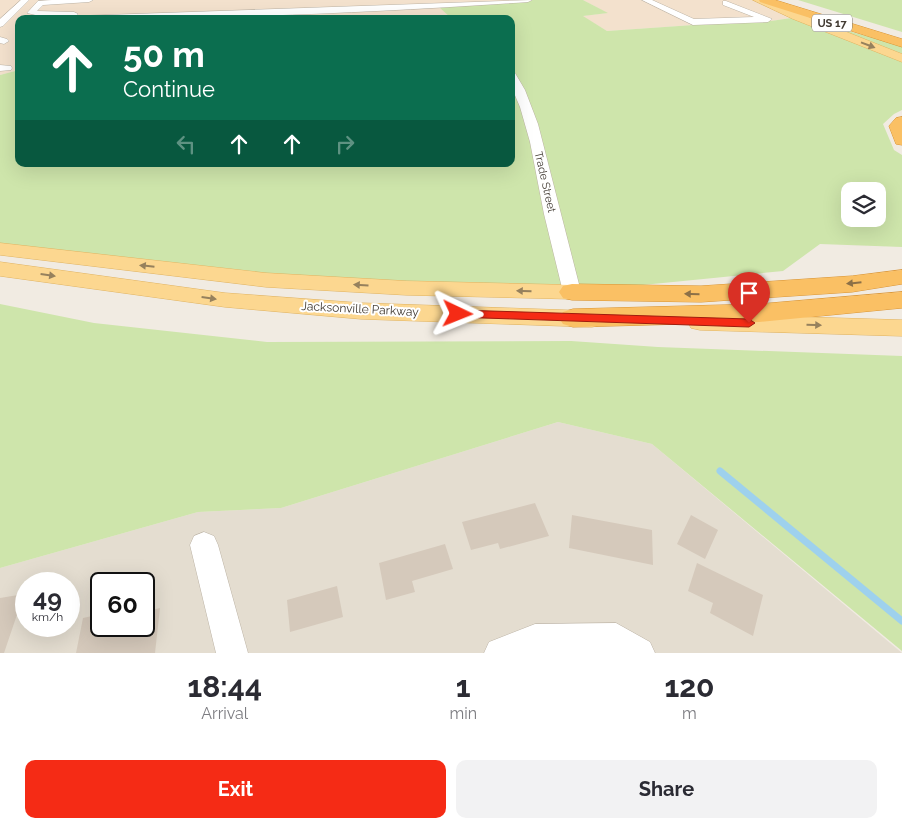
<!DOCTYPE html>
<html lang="en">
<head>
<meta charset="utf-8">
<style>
  :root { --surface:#fff; --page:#f2f2f3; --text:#2b2b33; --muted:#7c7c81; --accent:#f52b15 }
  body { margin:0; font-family:Raleway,sans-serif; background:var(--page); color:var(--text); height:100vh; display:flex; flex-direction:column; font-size:19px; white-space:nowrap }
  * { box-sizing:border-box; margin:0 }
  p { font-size:16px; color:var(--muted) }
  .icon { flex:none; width:28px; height:28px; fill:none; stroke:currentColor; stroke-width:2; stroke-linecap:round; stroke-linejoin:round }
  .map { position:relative; height:653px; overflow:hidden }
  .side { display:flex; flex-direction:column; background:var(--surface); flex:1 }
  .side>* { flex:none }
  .banner { position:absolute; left:15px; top:15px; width:500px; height:152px; border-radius:10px; box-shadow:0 5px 20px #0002; background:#0b6e4f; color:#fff; overflow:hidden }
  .controls { position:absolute; left:841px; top:182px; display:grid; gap:10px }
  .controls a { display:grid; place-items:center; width:45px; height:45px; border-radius:10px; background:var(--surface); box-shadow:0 5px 20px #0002; font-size:25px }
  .speed { position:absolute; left:15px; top:572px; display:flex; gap:10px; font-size:25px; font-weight:700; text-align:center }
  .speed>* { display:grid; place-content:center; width:65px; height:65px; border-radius:50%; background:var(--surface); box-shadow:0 5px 20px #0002; line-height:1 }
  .speed small { font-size:12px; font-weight:400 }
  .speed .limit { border:2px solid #111; border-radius:8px; background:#fff; color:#111 }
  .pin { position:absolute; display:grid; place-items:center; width:42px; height:42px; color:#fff; margin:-51px -21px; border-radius:50% 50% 50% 0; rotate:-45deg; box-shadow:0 0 5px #0007 }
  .pin .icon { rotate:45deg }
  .me { position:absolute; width:55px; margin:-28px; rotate:92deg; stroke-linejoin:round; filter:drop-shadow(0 0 4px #0008) }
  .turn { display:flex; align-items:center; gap:18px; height:105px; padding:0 25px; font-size:22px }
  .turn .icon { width:65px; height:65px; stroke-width:2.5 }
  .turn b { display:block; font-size:35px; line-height:42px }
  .lanes { display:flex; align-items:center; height:48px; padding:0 25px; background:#0003; justify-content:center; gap:25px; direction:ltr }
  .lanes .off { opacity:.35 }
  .eta { display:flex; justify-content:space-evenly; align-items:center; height:85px; text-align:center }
  .eta b { font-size:30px; font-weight:700; line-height:35px }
  .primary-button { display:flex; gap:10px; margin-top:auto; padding:10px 25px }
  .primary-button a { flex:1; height:58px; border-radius:10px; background:var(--accent); color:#fff; font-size:20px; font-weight:700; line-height:58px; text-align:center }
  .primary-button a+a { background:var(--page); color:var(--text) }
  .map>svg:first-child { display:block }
  .residential { fill:#e4ddd0; fill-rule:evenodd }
  .commercial { fill:#f3e1cd }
  .green { fill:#cee5ab; fill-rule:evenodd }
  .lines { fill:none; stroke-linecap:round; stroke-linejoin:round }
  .stream { stroke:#9ed1ed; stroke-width:7 }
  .building { fill:#d5c9bb }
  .minor-casing { stroke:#bcb3a5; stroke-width:1 }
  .major-casing { stroke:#e0b361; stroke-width:1 }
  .highway-casing { stroke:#d99434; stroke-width:1 }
  .minor { fill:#fff; fill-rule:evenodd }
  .major { fill:#fcd790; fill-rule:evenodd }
  .highway { fill:#fac064; fill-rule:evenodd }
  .oneway { fill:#96815d }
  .oneway2 { fill:#8c7047 }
  .route { fill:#f52b15; stroke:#9f1c0e }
  .labels { text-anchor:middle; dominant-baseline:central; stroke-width:4; stroke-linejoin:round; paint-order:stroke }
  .shield { fill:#fff; stroke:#7b7670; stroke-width:1 }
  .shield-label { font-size:11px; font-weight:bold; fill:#423b33 }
  .far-street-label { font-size:11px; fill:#423b33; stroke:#fff }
  .street-label { font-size:12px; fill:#423b33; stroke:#fff }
</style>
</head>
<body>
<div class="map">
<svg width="902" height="653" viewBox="0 0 902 653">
  <rect width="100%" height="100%" fill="#f1ebe2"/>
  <path class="residential" d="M 558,422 L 652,444 L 902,653 L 0,653 L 0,568 L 198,512 L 281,508 ZM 26,584 L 69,584 L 69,626 L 26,626 ZM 101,584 L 144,584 L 144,626 L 101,626 Z"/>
  <path class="commercial" d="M 0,0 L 528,0 L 440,7 L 452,19 L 19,19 L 19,70 L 0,75 Z
    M 583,0 L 758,0 L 797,17 L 771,21 L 751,21 L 607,31 L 582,16 L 607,13 Z"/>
  <path class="green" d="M 527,0 L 583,0 L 608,13 L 583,16 L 607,31 L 751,21 L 771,21 L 791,18 L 902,61 L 902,110 L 894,114 L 883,124 L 894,150 L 902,155 L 902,247 L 820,244 L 783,271 L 572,292 L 406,288 L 0,249 L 0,75 L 19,70 L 19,164 L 511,164 L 511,19 L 452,19 L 439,7 ZM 850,191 L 878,191 L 878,219 L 850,219 Z
    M 798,0 L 902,0 L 902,32 Z
    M 816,22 L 902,46 L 902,54 Z
    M 0,304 L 94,323 L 267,342 L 571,341 L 658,347 L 902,356 L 902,651 L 652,444 L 558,422 L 281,508 L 198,512 L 0,568 Z"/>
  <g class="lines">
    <path class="stream" d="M 720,471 L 902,621"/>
  </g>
  <path class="building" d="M 535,503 L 549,536 L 500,549 L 498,543 L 471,550 L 462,522 Z
    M 572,515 L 652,530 L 653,565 L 569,548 Z
    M 691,515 L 718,530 L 705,559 L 677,544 Z
    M 445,544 L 453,569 L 412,581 L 415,592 L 386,600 L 379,563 Z
    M 697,563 L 763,595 L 753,636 L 710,613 L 713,603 L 688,591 Z
    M 337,586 L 343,617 L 290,632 L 287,600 Z
    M 24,594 L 4,653 L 0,653 L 0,598 Z
    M 160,608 L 155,653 L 76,653 L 83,618 L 101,614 L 101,626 L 144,626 L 144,612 Z"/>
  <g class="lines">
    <g class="minor-casing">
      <path id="minor" d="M 21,0 L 29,0 L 3,26 L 0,27 L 0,19 Z
        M 52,0 L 93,0 L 89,2 L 43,5 L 37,11 L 74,12 L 78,14 L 76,16 L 532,0 L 528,2 C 371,13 214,19 57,19 L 59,17 L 44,17 L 27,13 L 38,1 Z
        M 642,0 L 652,0 L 694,19 L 754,17 L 723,5 L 723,1 L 726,1 L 772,19 L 768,22 L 693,25 Z
        M 0,37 L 7,39 L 9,41 L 4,44 L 0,43 Z
        M 0,65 L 11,66 L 12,68 L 11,70 L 0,71 Z
        M 511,72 L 515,73 L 525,90 L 538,124 L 581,292 L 579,296 L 572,298 L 565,296 L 563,292 L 544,214 L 530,142 L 520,107 L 511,86 Z
        M 204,532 L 214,536 L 218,545 L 248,653 L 216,653 L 190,545 L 194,536 Z
        M 616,623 L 650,642 L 655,653 L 484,653 L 489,642 L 535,624 Z"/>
    </g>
    <g class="major-casing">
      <path id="major" d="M 753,0 L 766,0 L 902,54 L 902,62 L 793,19 Z
        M 0,243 L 266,273 L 406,281 L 572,285 L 580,287 L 584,292 L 580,297 L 572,299 L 406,295 L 266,287 L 0,255 Z
        M 0,262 L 225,293 L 361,303 L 592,311 L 601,313 L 604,319 L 601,325 L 592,327 L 361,319 L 225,307 L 0,276 Z
        M 700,314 L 902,320 L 902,336 L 700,330 L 691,328 L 688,322 L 691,316 Z"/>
    </g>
    <g class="highway-casing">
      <path id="highway" d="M 759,0 L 775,0 L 902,39 L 902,47 L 760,2 Z
        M 902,117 L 902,145 L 896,144 L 889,126 L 896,118 Z
        M 902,270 L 902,284 L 852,292 L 701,302 L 572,300 L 563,298 L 559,292 L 563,286 L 572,284 L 701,286 L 852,276 Z
        M 902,292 L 902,308 L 759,322 L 573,327 L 563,324 L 559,318 L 563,312 L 573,309 L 759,304 Z"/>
    </g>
    <use href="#minor" class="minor"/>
    <use href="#major" class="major"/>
    <use href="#highway" class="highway"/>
  </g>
  <defs><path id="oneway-solid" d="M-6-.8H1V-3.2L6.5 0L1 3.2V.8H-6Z" transform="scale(1.25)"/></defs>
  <g class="oneway">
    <use href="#oneway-solid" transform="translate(868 45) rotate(21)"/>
    <use href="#oneway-solid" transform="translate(147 266) rotate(-174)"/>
    <use href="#oneway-solid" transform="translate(48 275) rotate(8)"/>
    <use href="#oneway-solid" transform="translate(361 285) rotate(-177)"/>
    <use href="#oneway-solid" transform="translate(524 291) rotate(-178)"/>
    <use href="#oneway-solid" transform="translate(209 298) rotate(8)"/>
    <use href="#oneway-solid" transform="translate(814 325) rotate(2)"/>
  </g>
  <g class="oneway2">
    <use href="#oneway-solid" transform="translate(854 283) rotate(174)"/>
    <use href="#oneway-solid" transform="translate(692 294) rotate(-179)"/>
  </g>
  <path class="route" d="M 458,310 L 749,319 L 755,323 L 749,327 L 454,317 L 452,314 L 454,311 Z"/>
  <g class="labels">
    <rect class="shield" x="812" y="14.5" width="40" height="17" rx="4"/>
    <g class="shield-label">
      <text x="832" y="23">US 17</text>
    </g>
    <g class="far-street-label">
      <text transform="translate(545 182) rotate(77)">Trade Street</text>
    </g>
    <g class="street-label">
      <text transform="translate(360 309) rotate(3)">Jacksonville Parkway</text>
    </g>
  </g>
</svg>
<div class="controls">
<a><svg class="icon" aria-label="layers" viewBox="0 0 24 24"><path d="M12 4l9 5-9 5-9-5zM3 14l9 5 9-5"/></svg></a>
</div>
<div class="speed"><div>49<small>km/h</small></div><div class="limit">60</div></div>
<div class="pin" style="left:749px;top:323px;background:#d93025"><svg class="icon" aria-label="arrive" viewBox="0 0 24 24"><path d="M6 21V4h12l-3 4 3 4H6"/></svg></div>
<svg class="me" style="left:458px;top:314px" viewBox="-20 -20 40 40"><path d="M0-17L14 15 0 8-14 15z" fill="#f52b15" stroke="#fff" stroke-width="4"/></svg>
<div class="banner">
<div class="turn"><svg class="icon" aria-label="ahead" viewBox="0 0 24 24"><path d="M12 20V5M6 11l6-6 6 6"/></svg><div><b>50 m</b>Continue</div></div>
<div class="lanes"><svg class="icon off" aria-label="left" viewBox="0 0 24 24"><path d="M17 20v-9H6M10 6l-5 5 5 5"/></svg><svg class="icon" aria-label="ahead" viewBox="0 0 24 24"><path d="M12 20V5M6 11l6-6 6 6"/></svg><svg class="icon" aria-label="ahead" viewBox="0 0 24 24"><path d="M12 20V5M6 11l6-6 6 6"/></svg><svg class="icon off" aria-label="right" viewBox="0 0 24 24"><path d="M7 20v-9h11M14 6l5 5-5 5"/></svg></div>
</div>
</div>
<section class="side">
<div class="eta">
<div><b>18:44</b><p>Arrival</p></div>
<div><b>1</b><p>min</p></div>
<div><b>120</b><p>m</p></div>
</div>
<div class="primary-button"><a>Exit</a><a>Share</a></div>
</section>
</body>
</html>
